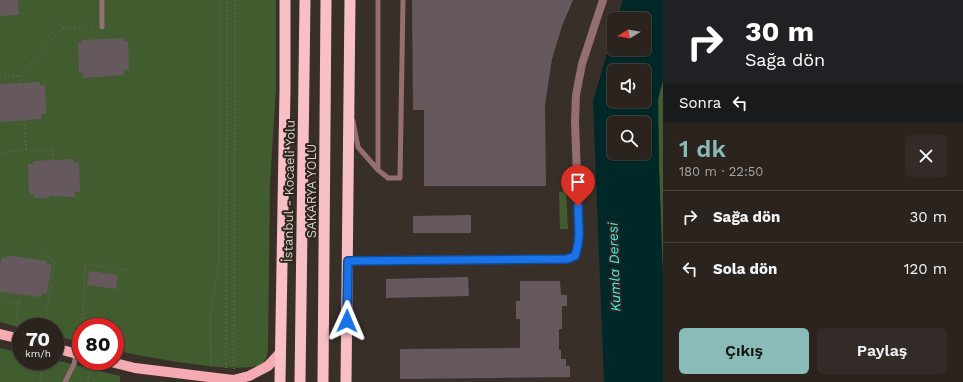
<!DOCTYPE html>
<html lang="tr">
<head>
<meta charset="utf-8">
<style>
  :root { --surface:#2a231e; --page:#322b27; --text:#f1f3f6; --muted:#a5a4a4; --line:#46403c; --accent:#8bbbb9 }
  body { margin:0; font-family:"Work Sans",sans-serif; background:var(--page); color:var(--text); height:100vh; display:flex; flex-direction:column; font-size:15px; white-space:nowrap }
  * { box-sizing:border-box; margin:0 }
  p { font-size:13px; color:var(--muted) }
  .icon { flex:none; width:22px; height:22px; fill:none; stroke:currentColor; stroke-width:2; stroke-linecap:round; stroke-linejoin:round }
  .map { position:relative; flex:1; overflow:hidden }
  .panel { display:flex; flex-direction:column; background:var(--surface); width:300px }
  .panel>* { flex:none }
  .hud { background:#202124; color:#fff; overflow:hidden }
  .needle { width:26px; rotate:259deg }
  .fabs { position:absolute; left:607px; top:12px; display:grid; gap:8px }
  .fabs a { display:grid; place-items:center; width:44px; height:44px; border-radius:6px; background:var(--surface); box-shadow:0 1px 3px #0004,0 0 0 1px var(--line); font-size:20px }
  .speed { position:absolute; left:12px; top:318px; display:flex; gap:8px; font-size:20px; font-weight:700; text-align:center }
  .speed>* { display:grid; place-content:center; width:52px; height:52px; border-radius:50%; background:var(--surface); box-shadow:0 1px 3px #0004,0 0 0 1px var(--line); line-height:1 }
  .speed small { font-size:10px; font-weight:400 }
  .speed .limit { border:6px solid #d22; background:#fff; color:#111 }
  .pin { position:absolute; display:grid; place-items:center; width:34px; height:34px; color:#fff; margin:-41px -17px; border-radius:50% 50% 50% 0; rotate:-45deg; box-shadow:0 0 4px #0007 }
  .pin .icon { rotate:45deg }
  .me { position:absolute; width:44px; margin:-22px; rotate:1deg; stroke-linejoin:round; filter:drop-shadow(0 0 3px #0008) }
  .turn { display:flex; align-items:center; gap:14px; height:84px; padding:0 16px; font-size:18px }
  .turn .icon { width:52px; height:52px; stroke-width:2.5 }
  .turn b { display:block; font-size:28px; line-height:34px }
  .then { display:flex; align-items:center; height:38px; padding:0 16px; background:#0003; gap:8px; font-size:15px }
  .round { display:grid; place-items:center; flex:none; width:42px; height:42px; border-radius:6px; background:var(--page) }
  .headline { display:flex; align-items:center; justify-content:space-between; height:68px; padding:0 16px }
  h1 { font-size:24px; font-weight:600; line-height:30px; color:var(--accent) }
  .primary-button { display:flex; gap:8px; margin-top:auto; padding:8px 16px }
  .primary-button a { flex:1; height:46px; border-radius:6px; background:var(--accent); color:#111; font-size:16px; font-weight:600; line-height:46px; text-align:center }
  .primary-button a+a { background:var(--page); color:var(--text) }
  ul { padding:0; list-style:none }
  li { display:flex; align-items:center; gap:12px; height:52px; padding:0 16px; border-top:1px solid var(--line) }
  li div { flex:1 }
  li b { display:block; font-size:15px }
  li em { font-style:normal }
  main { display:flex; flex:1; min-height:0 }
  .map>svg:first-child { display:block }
  .green { fill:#415c2f }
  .water { fill:#012828; fill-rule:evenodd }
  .building { fill:#66595d }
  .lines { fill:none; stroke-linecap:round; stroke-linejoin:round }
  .path { stroke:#675f59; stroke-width:2; stroke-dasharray:1 3; stroke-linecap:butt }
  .service { stroke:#946f72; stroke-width:5 }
  .minor { stroke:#946f72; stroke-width:8 }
  .primary { stroke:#f6abb2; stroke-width:10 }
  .trunk { stroke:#f8c0c4; stroke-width:11 }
  .route-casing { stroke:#114b97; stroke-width:10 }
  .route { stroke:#1a73e8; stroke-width:7 }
  .labels { text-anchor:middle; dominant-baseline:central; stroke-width:4; stroke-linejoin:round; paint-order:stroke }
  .street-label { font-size:13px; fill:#d6d0cb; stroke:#2e251e }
  .water-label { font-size:14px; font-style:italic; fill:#41eff0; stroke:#2e251e }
</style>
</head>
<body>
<main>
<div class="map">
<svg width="663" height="382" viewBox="0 0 663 382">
  <rect width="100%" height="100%" fill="#382f28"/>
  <path class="green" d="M 0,0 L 276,0 L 276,88 L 270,184 L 268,349 C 267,354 267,360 263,363 C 246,377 139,356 115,350 L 115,327 L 81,327 L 81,342 L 55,336 L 55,327 L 21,328 L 0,322 Z
    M 663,80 L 663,278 L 659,168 L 658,99 Z
    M 566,191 L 568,229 L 560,229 L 559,192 Z
    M 0,348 L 21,353 L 21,361 L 55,360 L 120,376 L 120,382 L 0,382 Z"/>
  <path class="water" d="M 623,0 L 663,0 L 663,80 L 658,99 L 659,168 L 663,278 L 663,382 L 604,382 L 593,101 L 614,30 L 614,49 L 644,49 L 644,19 L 617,19 ZM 614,71 L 644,71 L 644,101 L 614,101 ZM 614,123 L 644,123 L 644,153 L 614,153 Z"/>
  <path class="building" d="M 0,0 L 18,0 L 19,15 L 0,16 Z
    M 412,0 L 573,0 L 562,26 L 552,59 L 545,105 L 546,186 L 424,186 L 424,110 L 413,110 Z
    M 123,38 L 124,41 L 128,41 L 129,70 L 124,70 L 124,75 L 83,78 L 83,73 L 79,73 L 78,43 L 82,43 L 82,40 Z
    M 40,82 L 40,85 L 45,85 L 46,114 L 41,114 L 41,119 L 0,122 L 0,84 Z
    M 74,159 L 74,163 L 79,162 L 80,192 L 75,192 L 75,197 L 49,196 L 49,198 L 34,198 L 33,194 L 29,194 L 28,164 L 33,164 L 33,161 Z
    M 471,215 L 471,233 L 413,233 L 413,216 Z
    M 7,255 L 47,261 L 47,264 L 52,265 L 47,294 L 42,293 L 41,297 L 0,292 L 0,266 L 2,257 L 6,258 Z
    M 89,271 L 118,275 L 116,289 L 87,285 Z
    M 468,277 L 469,296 L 386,298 L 386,279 Z
    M 520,281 L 560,281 L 561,295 L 567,295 L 567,306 L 562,306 L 562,329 L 559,329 L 559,350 L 561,350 L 561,359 L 566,359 L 566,366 L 570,366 L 570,377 L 400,379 L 400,349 L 520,348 L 520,319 L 516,319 L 516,301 L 520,301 Z"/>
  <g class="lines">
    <path class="path" d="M 19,76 L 19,86
      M 0,77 L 19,76 L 63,28 L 94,27
      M 24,116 L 26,150
      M 0,154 L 1,153
      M 3,155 L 9,151 L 53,150 L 53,163
      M 43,252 L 55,262 L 44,327
      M 0,300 L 19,303 L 15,326
      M 19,303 L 21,290
      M 82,327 L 85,264 L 127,270
      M 79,342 L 81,330
      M 211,366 L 210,317 L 219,262 L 220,0
      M 226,368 L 227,0
      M 234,369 L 235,0
      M 40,382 L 43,361
      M 88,382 L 91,369"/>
    <path class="service" d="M 102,0 L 102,27
      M 378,0 L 378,170 L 388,178 L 400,178 L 403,0
      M 353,121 L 358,147 L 378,170
      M 65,382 L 74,364 L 76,354"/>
    <path class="minor" d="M 347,261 L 567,259 L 575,256 L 578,245 L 579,234 L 575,121 L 576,95 L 582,64 L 603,0"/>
    <path class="primary" d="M 0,334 L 21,339
      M 55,348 L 81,355
      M 107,361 L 135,368 L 233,380 L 249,376 L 268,366 L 280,353"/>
    <path class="trunk" d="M 280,382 L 285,89 L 285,0
      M 300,382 L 305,0
      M 323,382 L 326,0
      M 346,382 L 350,0"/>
  </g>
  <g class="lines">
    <g class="route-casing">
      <path id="route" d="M 347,321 L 348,261 L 567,259 L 575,256 L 578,245 L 579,234 L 578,206"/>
    </g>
    <use href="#route" class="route"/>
  </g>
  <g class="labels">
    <g class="street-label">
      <text transform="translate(289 191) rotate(-89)">İstanbul - Kocaeli Yolu</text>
      <text transform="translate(311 191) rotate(-90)">SAKARYA YOLU</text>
    </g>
    <g class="water-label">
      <text transform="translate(614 267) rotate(-92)">Kumla Deresi</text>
    </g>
  </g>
</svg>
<div class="fabs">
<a><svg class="needle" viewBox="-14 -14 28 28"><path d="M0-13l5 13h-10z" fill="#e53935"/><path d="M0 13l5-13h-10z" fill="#a5a4a4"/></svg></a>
<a><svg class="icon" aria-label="sound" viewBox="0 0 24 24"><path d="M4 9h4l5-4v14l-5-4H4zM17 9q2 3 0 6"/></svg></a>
<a><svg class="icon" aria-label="search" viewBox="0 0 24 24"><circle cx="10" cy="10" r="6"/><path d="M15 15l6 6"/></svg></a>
</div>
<div class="speed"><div>70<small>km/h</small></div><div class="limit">80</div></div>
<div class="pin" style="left:578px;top:206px;background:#d93025"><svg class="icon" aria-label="arrive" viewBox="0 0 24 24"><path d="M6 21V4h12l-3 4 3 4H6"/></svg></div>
<svg class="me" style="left:347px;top:321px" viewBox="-20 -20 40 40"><path d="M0-17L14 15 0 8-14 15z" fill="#1a73e8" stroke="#fff" stroke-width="4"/></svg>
</div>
<section class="panel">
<div class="hud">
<div class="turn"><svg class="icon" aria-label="right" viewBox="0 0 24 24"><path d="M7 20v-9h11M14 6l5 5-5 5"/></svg><div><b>30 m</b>Sağa dön</div></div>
<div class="then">Sonra<svg class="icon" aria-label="left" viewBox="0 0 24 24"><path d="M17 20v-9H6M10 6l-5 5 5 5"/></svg></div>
</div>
<div class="headline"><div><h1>1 dk</h1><p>180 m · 22:50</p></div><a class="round"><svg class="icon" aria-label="close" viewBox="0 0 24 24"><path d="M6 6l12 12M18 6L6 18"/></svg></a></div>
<ul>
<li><svg class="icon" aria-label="right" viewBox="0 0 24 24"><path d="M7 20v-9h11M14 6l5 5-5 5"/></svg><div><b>Sağa dön</b></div><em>30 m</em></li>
<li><svg class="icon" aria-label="left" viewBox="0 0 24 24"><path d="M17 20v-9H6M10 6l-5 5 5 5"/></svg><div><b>Sola dön</b></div><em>120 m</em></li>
</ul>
<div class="primary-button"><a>Çıkış</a><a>Paylaş</a></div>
</section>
</main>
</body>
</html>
